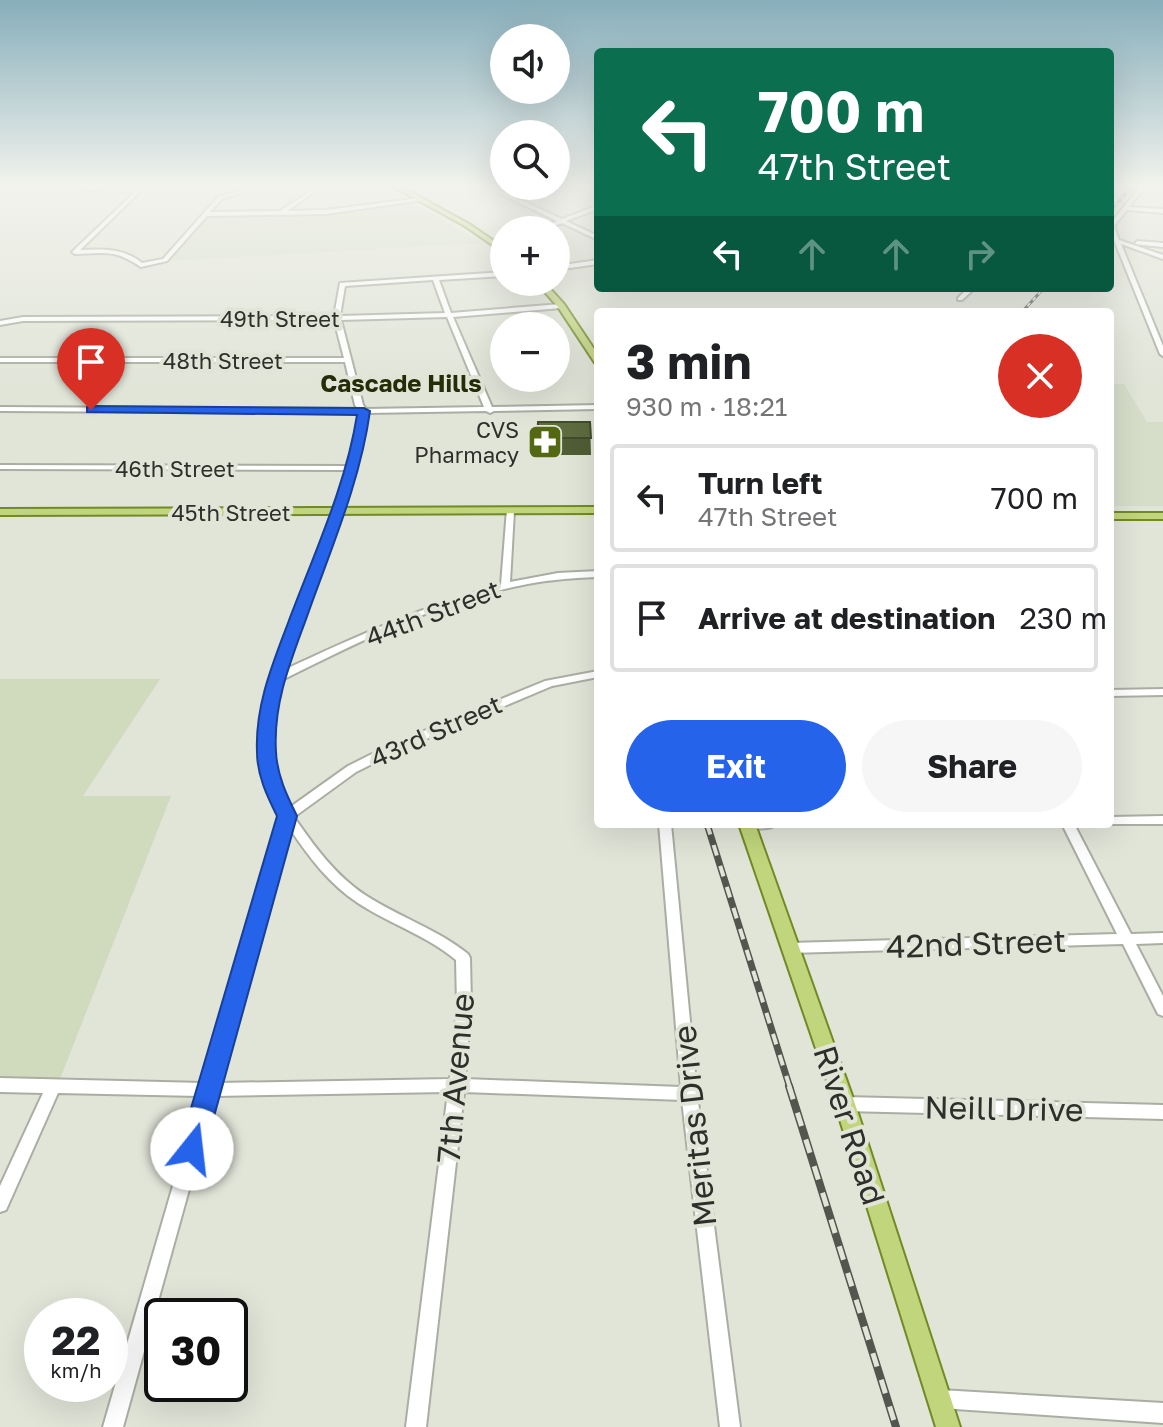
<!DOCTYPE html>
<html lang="en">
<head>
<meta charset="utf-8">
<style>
  :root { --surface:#fff; --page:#f6f6f6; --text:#202124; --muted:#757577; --line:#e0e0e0; --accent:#2563eb }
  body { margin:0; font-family:"Golos Text",sans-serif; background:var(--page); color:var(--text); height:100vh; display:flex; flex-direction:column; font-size:30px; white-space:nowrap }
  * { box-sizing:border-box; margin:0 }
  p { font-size:26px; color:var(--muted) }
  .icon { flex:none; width:44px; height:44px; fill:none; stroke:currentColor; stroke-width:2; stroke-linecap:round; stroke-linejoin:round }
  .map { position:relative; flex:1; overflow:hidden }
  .details { position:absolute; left:594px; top:308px; width:520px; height:520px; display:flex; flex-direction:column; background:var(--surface); border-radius:8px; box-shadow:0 8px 32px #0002 }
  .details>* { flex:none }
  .hud { position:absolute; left:594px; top:48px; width:520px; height:244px; border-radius:8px; box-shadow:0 8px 32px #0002; background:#0b6e4f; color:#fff; overflow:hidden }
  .buttons { position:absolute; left:490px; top:24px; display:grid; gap:16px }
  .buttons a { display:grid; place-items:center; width:80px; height:80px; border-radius:50%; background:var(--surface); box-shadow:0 8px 32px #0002; font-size:40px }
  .speed { position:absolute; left:24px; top:1298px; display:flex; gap:16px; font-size:40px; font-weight:700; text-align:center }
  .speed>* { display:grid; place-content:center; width:104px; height:104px; border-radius:50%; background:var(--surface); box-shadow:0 8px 32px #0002; line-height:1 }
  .speed small { font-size:20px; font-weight:400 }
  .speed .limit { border:4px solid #111; border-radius:12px; background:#fff; color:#111 }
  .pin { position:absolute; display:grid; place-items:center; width:68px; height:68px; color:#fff; margin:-82px -34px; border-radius:50% 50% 50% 0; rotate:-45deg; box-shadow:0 0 8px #0007 }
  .pin .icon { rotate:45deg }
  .me { position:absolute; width:88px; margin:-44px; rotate:16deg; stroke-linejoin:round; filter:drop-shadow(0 0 6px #0008) }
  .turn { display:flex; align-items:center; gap:28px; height:168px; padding:0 32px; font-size:36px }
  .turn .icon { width:104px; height:104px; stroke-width:2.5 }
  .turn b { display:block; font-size:56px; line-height:68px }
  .lanes { display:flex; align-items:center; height:76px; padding:0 32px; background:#0003; justify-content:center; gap:40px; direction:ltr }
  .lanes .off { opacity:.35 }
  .round { display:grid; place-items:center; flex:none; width:84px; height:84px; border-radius:42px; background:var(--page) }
  .head { display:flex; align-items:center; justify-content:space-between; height:136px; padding:0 32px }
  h1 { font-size:48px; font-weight:700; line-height:60px }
  .button { display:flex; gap:16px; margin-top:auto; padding:16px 32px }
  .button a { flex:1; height:92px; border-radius:48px; background:var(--accent); color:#fff; font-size:32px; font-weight:700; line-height:92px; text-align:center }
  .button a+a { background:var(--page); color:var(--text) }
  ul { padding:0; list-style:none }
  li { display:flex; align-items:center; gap:24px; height:108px; margin:0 16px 12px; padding:0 16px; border:4px solid var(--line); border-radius:8px }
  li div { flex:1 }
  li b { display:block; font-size:30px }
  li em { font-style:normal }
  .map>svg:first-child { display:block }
  .built { fill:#d6ddc9 }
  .green { fill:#d0dabc }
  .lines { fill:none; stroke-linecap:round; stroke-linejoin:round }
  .minor-casing { stroke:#aaaea2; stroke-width:4 }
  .major-casing { stroke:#728926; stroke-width:4 }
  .minor { fill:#fff; fill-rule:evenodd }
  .major { fill:#c1d57c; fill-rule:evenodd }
  .rail-far2-casing { stroke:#54554f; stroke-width:3 }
  .rail-far1-casing { stroke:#54554f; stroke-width:7 }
  .rail-casing { stroke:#54554f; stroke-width:8 }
  .rail-far2 { stroke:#e1e5d8; stroke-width:2; stroke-dasharray:4; stroke-linecap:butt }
  .rail-far1 { stroke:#e1e5d8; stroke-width:4; stroke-dasharray:11; stroke-linecap:butt }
  .rail { stroke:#e1e5d8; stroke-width:5; stroke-dasharray:14; stroke-linecap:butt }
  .wall { fill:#515d36 }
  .building { fill:#5e6c3f; stroke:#424c2c; stroke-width:2 }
  .route { fill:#2563eb; stroke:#184099; stroke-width:2 }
  .labels { text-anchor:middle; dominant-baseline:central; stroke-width:8; stroke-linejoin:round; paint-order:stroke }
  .far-street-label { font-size:22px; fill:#2e2f2a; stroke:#e1e5d8 }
  .far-poi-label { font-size:22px; fill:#2e2f2a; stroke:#e1e5d8; text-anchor:end }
  .far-neighbourhood-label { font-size:24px; font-weight:bold; fill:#242d07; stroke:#e1e5d8 }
  .street-label { font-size:26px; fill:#2e2f2a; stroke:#e1e5d8 }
  .near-street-label { font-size:32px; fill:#2e2f2a; stroke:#e1e5d8 }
</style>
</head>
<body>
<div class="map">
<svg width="1163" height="1427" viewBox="0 0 1163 1427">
  <rect width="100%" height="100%" fill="#e1e5d8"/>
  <path class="built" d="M 411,202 L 482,243 L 169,261 L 207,214 L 326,213 Z
    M 1110,384 L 1124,384 L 1147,422 L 1163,422 L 1163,506 L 1110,506 Z"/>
  <path class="green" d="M 0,679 L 160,679 L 83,796 L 171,796 L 60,1079 L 0,1077 Z"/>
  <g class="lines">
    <g class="minor-casing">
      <path id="minor" d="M 49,187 L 138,189 L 140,187 L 145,187 L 80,250 C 103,249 124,248 142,263 L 163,259 L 218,197 L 250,187 L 257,187 L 222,199 L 210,212 L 280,211 L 317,187 L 322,187 L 287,211 L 326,210 L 420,198 L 423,200 L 326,214 L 207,216 L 167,261 L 141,267 C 114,249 106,253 75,254 L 72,252 L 135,192 L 51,188 Z
        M 486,187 L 492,187 L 562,219 L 598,205 L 598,209 L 566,221 L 598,236 L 598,240 L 562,223 L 544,230 L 536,230 L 557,221 Z
        M 1140,187 L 1145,187 L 1129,207 L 1163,209 L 1163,213 L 1127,210 L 1114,226 L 1119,240 L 1163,255 L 1163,259 L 1121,244 L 1163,346 L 1163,356 L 1160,354 L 1110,230 L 1110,224 Z
        M 504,238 L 504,242 L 494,245 L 491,243 Z
        M 1137,241 L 1163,243 L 1163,247 L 1135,244 Z
        M 598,260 L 598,264 L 556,270 L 556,266 Z
        M 504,272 L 504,276 L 439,280 L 451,313 L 561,304 L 564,306 L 561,308 L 453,317 L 492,407 L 598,405 L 598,409 L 494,411 L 490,413 L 486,411 L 367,413 C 351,503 311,584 284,670 C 355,637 425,605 501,585 L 507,509 L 510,508 L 514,511 L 510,582 L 558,573 L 598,571 L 598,577 C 571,578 544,580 518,586 C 435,603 357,643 282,680 C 268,728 267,762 289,808 L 348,766 L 392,744 L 545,681 L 598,671 L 598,677 L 552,686 L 400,750 L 356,772 L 294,817 C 314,846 335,875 365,895 C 399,917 437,929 468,954 L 470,958 L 471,1004 L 465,1079 L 681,1087 L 659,824 L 671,824 L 697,1094 L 740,1427 L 720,1427 L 682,1100 L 464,1092 L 426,1427 L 406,1427 L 448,1092 L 215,1096 L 123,1427 L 103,1427 L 199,1096 L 58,1093 L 6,1210 L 0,1212 L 0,1186 L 43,1093 L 0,1092 L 0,1078 L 203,1083 L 281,816 C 256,766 256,734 271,681 L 270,679 L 272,676 C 293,606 325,540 346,470 L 0,469 L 0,465 L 348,466 L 360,413 L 0,411 L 0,407 L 358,409 L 355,405 L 345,362 L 0,362 L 0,358 L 344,358 L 334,320 L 23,321 L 0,325 L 0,321 L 23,317 L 334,316 L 340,283 ZM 433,280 L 445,313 L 340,316 L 345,286 ZM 447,317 L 484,407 L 366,409 L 363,405 L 341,320 ZM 290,829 C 309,857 329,884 358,903 C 390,924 426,935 456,960 L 457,1004 L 450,1079 L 219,1083 Z
        M 968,288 L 975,288 L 962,300 L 958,300 L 958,298 Z
        M 1163,689 L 1163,695 L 1110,696 L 1110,690 Z
        M 1163,816 L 1163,824 L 1106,824 L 1110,824 L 1110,817 Z
        M 741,824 L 774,824 L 772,827 C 764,829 751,829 743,827 Z
        M 1062,824 L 1074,824 L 1131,934 L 1163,933 L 1163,943 L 1136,944 L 1163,996 L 1163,1016 L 1158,1014 L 1123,944 L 789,953 L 784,952 L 782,948 L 784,944 L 789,943 L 1117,934 Z
        M 845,1097 L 1163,1105 L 1163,1119 L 845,1111 L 840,1109 L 837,1104 L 840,1099 Z
        M 940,1390 L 1163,1403 L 1163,1423 L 940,1408 L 933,1406 L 931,1399 L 933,1392 Z"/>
    </g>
    <g class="major-casing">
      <path id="major" d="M 394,187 L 402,187 L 469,224 L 504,248 L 504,253 L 465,226 Z
        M 536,282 L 544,282 L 564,304 L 598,355 L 598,364 L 595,363 L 558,307 Z
        M 598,507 L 598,513 L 0,515 L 0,509 Z
        M 1110,513 L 1163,513 L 1163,519 L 1110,519 Z
        M 739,824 L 755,824 L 855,1104 L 960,1427 L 936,1427 L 835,1104 Z"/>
    </g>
    <use href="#minor" class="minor"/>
    <use href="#major" class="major"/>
    <g class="rail-far2-casing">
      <path id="rail-far2" d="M 1110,211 L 1132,187
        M 1022,312 L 1044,288"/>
    </g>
    <g class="rail-far1-casing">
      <path id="rail-far1" d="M 707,824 L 790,1088"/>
    </g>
    <g class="rail-casing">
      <path id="rail" d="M 789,1086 L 896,1427"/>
    </g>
    <use href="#rail-far2" class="rail-far2"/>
    <use href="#rail-far1" class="rail-far1"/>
    <use href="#rail" class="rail"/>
  </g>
  <path class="wall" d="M 590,422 L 591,455 L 537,455 L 537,438 Z"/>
  <path class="building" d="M 538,422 L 590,422 L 591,438 L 537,438 Z"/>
  <linearGradient id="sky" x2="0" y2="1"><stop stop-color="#87aebb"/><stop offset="0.48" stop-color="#f2f3ed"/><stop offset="1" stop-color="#f2f3ed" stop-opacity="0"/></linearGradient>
  <rect width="1163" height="387" fill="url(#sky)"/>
  <path class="route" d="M 91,406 L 364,408 L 370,411 C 360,484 329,553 305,622 C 289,665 273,706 276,752 C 277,775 287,796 297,816 L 205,1149 L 201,1158 L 192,1161 L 182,1158 L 179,1149 L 277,816 C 267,796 257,775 257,752 C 255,706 272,665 288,623 C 313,556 346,486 357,415 L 87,412 L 87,407 Z"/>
  <defs>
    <g id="pharmacy-square" transform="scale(1.8)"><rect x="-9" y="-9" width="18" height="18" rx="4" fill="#546814" stroke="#e1e5d8"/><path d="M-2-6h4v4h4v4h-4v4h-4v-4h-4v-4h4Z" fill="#fff"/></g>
  </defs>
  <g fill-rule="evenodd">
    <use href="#pharmacy-square" x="545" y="442"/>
  </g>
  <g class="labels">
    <g class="far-street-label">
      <text x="280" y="318">49th Street</text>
      <text x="223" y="360">48th Street</text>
      <text x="175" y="468">46th Street</text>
      <text x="231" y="512">45th Street</text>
    </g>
    <g class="far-poi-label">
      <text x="519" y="429">CVS<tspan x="519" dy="25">Pharmacy</tspan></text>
    </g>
    <g class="far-neighbourhood-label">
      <text x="401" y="382">Cascade Hills</text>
    </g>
    <g class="street-label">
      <text transform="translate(433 613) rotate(-21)">44th Street</text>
      <text transform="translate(436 731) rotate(-24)">43rd Street</text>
    </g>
    <g class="near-street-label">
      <text transform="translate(976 943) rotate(-2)">42nd Street</text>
      <text transform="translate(455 1078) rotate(-85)">7th Avenue</text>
      <text transform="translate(1004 1108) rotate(1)">Neill Drive</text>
      <text transform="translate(850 1125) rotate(72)">River Road</text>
      <text transform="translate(694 1126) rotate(-96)">Meritas Drive</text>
    </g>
  </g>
</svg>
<div class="buttons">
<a><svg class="icon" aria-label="sound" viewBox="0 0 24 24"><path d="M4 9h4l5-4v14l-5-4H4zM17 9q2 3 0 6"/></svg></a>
<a><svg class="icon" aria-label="search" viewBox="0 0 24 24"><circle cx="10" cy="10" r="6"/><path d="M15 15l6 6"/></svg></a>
<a>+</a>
<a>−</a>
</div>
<div class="speed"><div>22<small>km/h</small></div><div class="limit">30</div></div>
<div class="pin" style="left:91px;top:410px;background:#d93025"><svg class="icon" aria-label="arrive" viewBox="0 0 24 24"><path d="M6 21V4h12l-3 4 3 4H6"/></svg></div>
<svg class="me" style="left:192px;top:1149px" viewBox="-20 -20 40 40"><circle r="19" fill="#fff"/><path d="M0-13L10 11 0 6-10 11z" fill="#2563eb"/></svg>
<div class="hud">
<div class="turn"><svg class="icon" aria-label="left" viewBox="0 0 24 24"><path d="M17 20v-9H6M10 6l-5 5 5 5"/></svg><div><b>700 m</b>47th Street</div></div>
<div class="lanes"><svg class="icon" aria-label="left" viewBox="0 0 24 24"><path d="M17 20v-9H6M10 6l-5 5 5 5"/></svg><svg class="icon off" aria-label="ahead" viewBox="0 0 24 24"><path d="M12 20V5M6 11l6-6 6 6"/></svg><svg class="icon off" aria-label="ahead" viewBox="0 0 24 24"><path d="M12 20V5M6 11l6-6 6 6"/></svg><svg class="icon off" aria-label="right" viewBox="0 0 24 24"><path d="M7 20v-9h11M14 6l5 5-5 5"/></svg></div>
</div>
<section class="details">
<div class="head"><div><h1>3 min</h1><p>930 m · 18:21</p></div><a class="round" style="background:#d93025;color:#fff"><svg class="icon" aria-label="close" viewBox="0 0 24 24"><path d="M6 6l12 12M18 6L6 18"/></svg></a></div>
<ul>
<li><svg class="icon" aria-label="left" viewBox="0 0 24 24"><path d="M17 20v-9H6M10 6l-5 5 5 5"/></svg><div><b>Turn left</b><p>47th Street</p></div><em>700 m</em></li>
<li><svg class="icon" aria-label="arrive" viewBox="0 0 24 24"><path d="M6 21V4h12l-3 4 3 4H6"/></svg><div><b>Arrive at destination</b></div><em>230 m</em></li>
</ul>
<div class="button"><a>Exit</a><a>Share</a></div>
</section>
</div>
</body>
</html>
